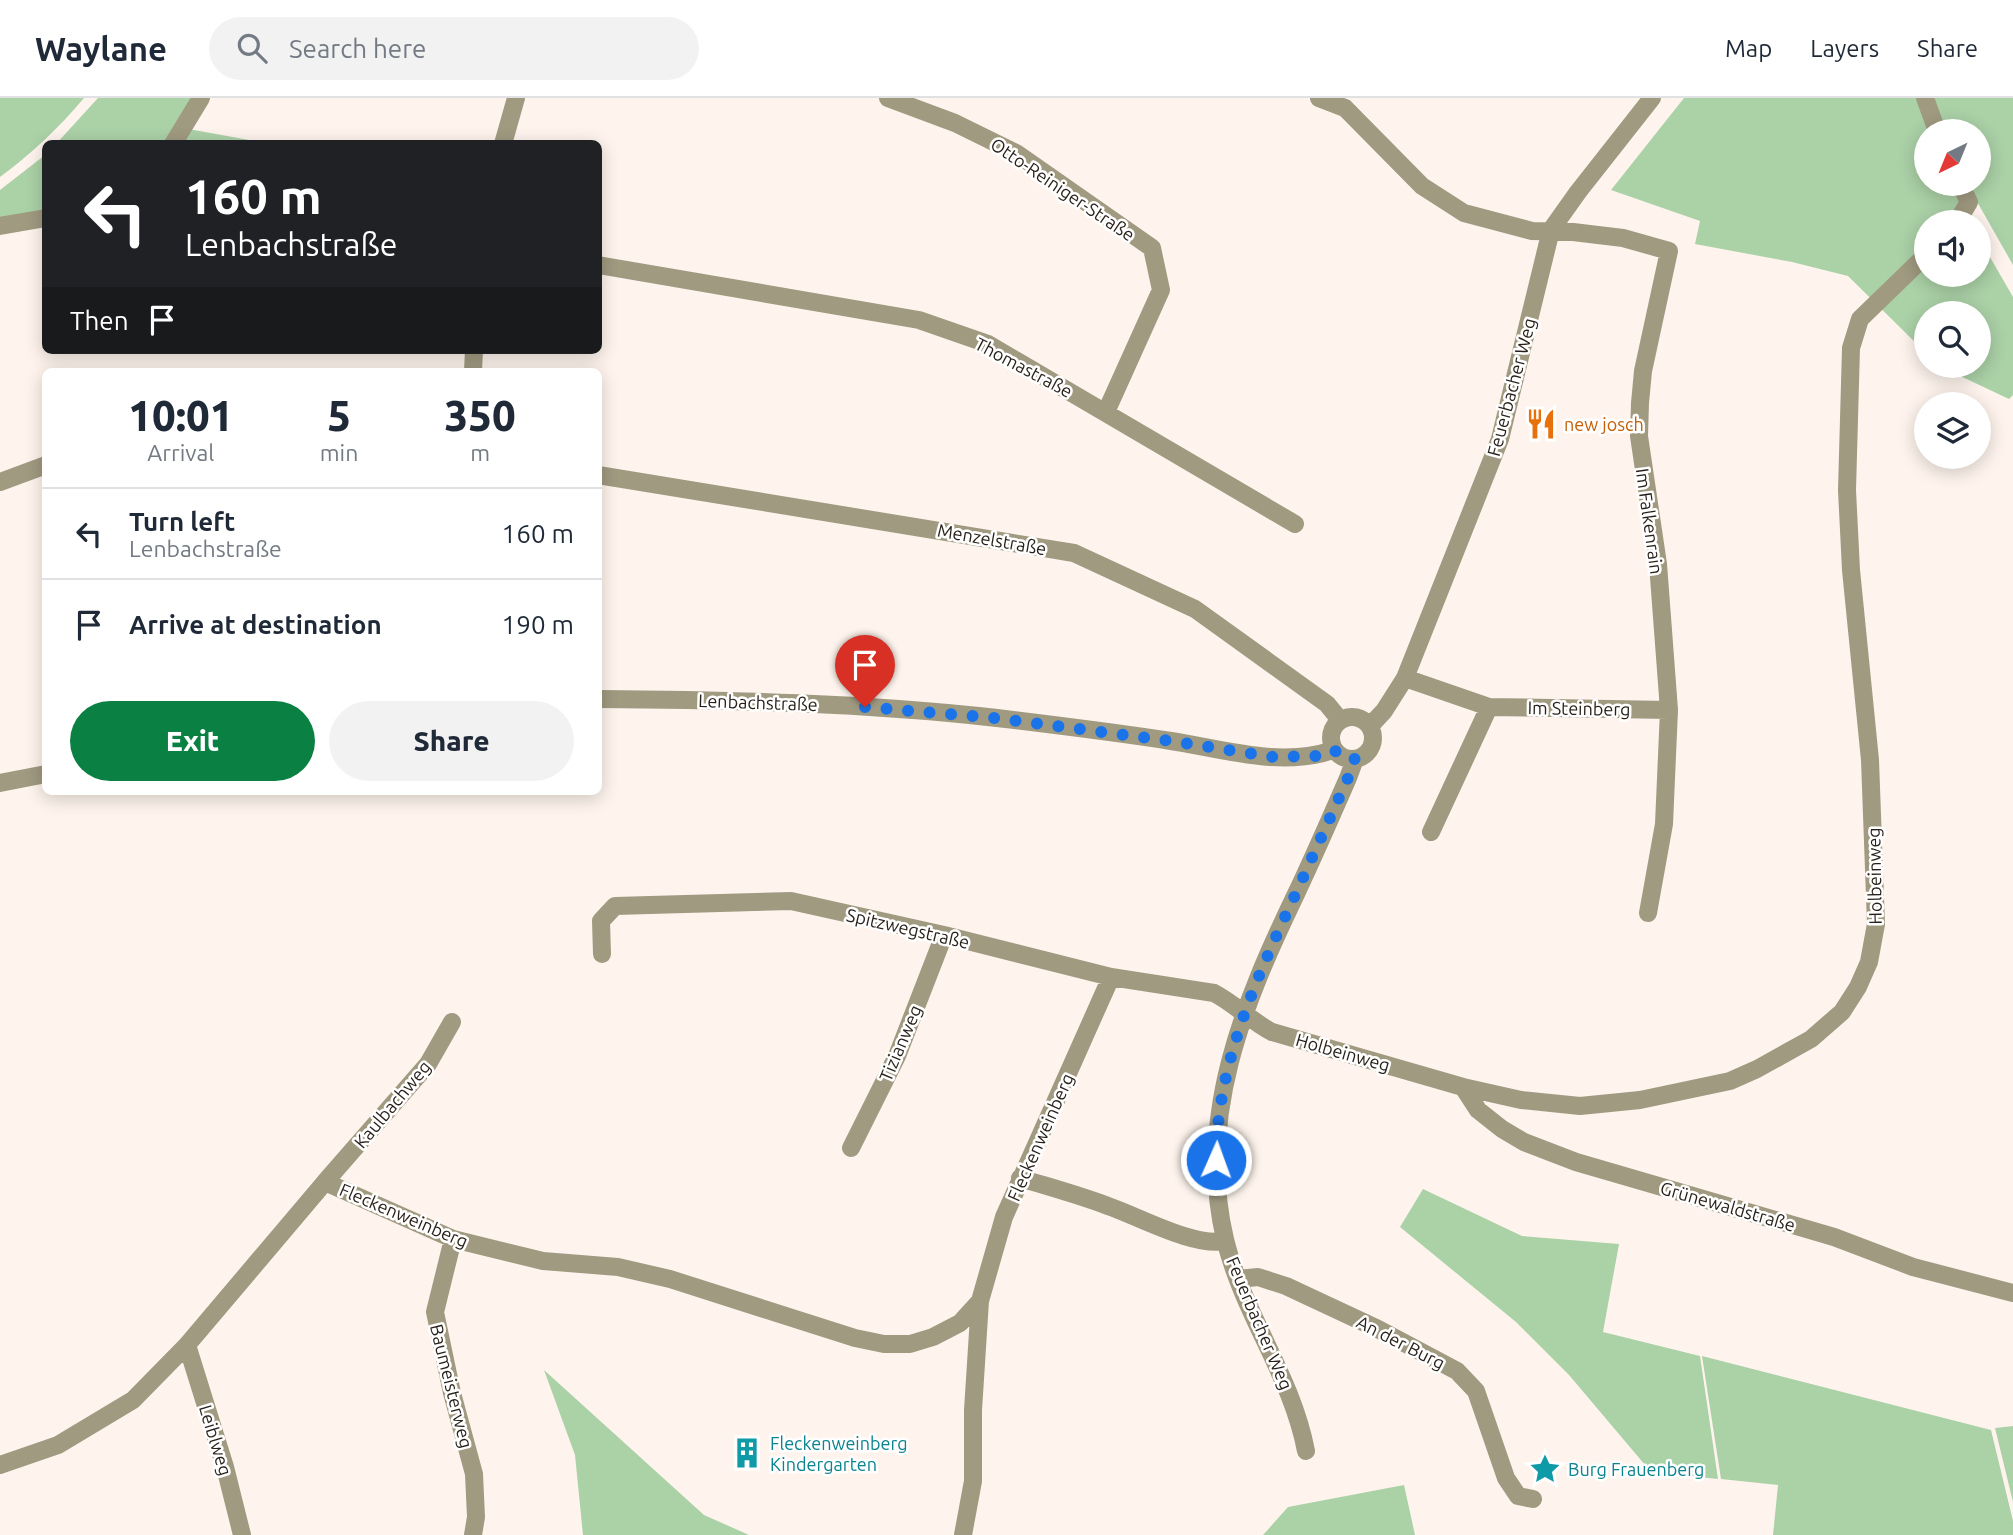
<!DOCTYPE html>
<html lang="en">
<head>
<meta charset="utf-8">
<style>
  :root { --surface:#fff; --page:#f2f2f3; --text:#1f2937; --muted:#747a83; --line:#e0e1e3; --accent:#0b8043 }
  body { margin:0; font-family:Ubuntu,sans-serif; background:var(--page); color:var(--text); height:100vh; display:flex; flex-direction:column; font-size:26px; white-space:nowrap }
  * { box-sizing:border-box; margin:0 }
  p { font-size:23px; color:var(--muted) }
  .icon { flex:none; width:38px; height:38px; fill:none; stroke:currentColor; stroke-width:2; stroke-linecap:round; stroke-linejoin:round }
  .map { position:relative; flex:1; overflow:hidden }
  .sheet { position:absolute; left:42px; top:270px; width:560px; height:427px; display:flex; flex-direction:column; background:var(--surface); border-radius:10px; box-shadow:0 4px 18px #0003 }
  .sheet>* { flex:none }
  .top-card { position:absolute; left:42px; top:42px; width:560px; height:214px; border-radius:10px; box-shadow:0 4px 18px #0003; background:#202124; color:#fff; overflow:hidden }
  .needle { width:46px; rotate:223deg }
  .fabs { position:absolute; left:1914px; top:21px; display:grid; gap:14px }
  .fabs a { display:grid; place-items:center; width:77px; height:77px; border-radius:50%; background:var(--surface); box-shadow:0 4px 18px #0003; font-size:35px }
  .pin { position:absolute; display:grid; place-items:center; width:60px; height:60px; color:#fff; margin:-72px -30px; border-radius:50% 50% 50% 0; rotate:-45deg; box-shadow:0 0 7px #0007 }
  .pin .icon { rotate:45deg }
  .me { position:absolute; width:77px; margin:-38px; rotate:2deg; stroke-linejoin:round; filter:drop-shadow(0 0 5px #0008) }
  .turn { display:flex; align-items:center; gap:24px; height:147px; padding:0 28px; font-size:32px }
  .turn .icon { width:91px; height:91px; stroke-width:2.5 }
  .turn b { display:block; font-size:49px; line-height:60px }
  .then { display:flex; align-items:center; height:66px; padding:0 28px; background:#0003; gap:14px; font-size:26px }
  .eta { display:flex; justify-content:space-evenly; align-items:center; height:119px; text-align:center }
  .eta b { font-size:42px; font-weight:800; line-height:49px }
  .primary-button { display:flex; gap:14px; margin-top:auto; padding:14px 28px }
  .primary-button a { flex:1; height:80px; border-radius:42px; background:var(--accent); color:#fff; font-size:28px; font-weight:800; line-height:80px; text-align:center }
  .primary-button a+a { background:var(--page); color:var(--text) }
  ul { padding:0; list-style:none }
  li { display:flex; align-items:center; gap:21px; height:91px; padding:0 28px; border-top:2px solid var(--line) }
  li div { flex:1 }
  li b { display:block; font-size:26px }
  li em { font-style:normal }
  header { display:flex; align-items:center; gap:42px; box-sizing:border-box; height:98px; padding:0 35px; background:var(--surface); border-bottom:2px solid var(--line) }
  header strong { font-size:33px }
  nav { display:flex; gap:38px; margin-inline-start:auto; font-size:24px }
  .search { width:490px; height:63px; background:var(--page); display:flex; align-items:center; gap:18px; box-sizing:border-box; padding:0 24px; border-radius:38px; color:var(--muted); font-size:26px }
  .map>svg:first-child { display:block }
  .green { fill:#abd1a7 }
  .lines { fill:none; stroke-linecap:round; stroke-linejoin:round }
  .street { stroke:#a09a81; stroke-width:18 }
  .route { stroke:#1a73e8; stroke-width:12; stroke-dasharray:0 21.6 }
  .labels { text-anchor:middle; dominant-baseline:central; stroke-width:5; stroke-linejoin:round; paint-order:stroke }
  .street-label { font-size:18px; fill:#271f19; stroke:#fff }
  .food-label { font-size:18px; fill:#c56008; stroke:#fff; text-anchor:start }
  .culture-label { font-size:18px; fill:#0d838f; stroke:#fff; text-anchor:start }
</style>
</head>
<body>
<header>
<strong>Waylane</strong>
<div class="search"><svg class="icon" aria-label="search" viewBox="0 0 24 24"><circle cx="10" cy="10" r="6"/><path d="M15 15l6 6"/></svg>Search here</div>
<nav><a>Map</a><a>Layers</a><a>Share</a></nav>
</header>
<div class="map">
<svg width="2013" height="1437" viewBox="0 0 2013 1437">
  <rect width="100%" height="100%" fill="#fef4ed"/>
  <path class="green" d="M 0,0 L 84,0 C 59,30 31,56 0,79 Z
    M 98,0 L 190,0 L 198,5 L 183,30 L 266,45 L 56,46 Z
    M 1684,0 L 1918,0 L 1930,33 L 1927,33 L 1927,86 L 1953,86 L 1970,124 L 1927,124 L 1927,177 L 1979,177 L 1979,140 L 2013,199 L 2013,297 L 2009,301 L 1939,268 L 1979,268 L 1979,215 L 1927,215 L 1927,256 L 1848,178 L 1792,164 L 1695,146 L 1700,123 L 1611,92 Z
    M 1932,0 L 2013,0 L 2013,167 L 1967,86 L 1979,86 L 1979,33 L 1944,33 Z
    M 45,57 L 45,120 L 0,128 L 0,92 Z
    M 1423,1091 L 1522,1138 L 1619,1146 L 1603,1234 L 1700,1258 L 1718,1381 L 1651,1374 L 1569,1277 L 1516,1224 L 1400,1129 Z
    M 1702,1258 L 1991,1332 L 2013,1423 L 2013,1437 L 1773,1437 L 1778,1387 L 1721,1381 Z
    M 544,1272 L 704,1417 L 749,1437 L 583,1437 L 575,1357 Z
    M 2013,1328 L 2013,1404 L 1995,1330 Z
    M 1404,1387 L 1415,1437 L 1263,1437 L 1288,1409 Z"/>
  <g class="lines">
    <path class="street" d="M 888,0 L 955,25 L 1016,55 L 1152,150 L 1161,192 L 1106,314
      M 1319,0 L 1345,10 L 1422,88 L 1464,115 L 1532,133 L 1573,134 L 1623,140 L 1669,153 L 1643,273 L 1640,305 L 1639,338 L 1658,466 L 1669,612 L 1664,726 L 1648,815
      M 1925,0 L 1937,33
      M 173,46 L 201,0
      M 503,46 L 516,0
      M 1957,124 L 1969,104 L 1960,86
      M 0,128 L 46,120
      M 598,167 L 919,222 L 988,246 L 1295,426
      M 473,273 L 474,252
      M 598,377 L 1074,455 L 1195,511 L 1327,606 L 1340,622
      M 0,384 L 46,367
      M 1405,580 L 1489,609 L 1669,612
      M 598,601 C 731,602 865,605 997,620 C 1055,627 1113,634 1171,643 C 1223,651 1282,670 1333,652
      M1331 640a21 21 0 1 1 42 0a21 21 0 1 1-42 0Z
      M 1370,628 L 1384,613 L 1405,580 L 1500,341 L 1551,132 L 1578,94 L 1652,0
      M 0,685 L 46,676
      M 1431,734 L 1489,609
      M 602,856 L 601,823 L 615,808 L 791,803 L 944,837 L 1111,879 L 1214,895 C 1235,906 1251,923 1272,934 L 1463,989 L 1521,1002 L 1580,1008 L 1640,1002 L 1730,983 L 1757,971 L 1811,941 L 1842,914 L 1858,889 L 1869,864 L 1876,826 L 1870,662 L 1851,472 L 1847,392 L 1851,250 L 1860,221 L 1927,156
      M 1463,989 L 1478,1012 L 1502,1031 L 1524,1044 L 1576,1064 L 1834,1139 L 1913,1169 L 2013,1195
      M 851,1050 L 897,958 L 944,837
      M 1020,1080 C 1049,1089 1079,1097 1108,1108 C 1140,1119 1193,1149 1225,1143
      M 325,1084 L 428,966 L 452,924
      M 453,1141 L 435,1214 L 452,1295 L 474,1376 L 476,1419 L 473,1437
      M 1238,1181 L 1258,1179 L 1286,1188 L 1378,1231 L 1457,1273 L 1476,1293 L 1506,1380 L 1518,1398 L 1533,1401
      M 187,1247 L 225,1369 L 242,1437
      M 1306,1353 C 1292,1278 1243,1216 1225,1141 C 1196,1019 1244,904 1296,796 C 1314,758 1331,719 1348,680 L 1355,661
      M 0,1367 L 58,1347 L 133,1302 L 187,1247 L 325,1084 L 453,1141 L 543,1163 L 618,1169 L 670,1181 L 855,1240 L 884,1246 L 910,1246 L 933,1239 L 960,1225 L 980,1203
      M 963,1437 L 973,1383 L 973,1312 L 980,1203 L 1004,1119 L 1111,879"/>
  </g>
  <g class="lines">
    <path class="route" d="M 865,609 L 995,620 L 1171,643 L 1273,659 L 1317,658 L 1334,652 L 1346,661 L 1355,661 L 1348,680 C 1331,718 1314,755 1297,793 C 1257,879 1217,965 1216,1062"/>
  </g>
  <defs>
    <g id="restaurant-bare" transform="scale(2.415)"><path d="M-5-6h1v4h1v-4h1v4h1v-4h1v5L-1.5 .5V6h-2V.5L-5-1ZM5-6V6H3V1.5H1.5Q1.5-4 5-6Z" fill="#e8710a" stroke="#fff" stroke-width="2.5" paint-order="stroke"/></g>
    <g id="building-bare" transform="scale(2.415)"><path d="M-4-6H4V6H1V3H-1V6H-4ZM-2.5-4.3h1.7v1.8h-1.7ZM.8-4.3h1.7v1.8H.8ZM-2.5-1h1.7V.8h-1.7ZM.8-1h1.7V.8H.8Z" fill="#0f9aa8" stroke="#fff" stroke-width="2.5" paint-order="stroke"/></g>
    <g id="sight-bare" transform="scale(2.415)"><path d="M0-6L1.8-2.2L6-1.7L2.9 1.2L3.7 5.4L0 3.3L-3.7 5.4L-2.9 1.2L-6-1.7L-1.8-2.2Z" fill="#0f9aa8" stroke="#fff" stroke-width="2.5" paint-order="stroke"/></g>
  </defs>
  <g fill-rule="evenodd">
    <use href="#restaurant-bare" x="1541" y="326"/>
    <use href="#building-bare" x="747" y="1355"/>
    <use href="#sight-bare" x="1545" y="1371"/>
  </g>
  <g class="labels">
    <g class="street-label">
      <text transform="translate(1063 91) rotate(34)">Otto-Reiniger-Straße</text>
      <text transform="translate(1024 269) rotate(28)">Thomastraße</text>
      <text transform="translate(1511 289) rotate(-75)">Feuerbacher Weg</text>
      <text transform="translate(1650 423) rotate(82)">Im Falkenrain</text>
      <text transform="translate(992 441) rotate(10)">Menzelstraße</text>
      <text transform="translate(758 604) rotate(2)">Lenbachstraße</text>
      <text transform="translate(1579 610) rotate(1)">Im Steinberg</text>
      <text transform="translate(1874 778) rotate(-91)">Holbeinweg</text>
      <text transform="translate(908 830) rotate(13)">Spitzwegstraße</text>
      <text transform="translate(900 945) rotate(-67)">Tizianweg</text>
      <text transform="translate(1343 954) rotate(16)">Holbeinweg</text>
      <text transform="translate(392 1006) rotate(-50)">Kaulbachweg</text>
      <text transform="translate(1040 1039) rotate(-66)">Fleckenweinberg</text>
      <text transform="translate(1728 1108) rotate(16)">Grünewaldstraße</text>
      <text transform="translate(404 1117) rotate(23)">Fleckenweinberg</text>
      <text transform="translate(1260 1225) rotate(67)">Feuerbacher Weg</text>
      <text transform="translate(1401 1244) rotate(27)">An der Burg</text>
      <text transform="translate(452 1288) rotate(76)">Baumeisterweg</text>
      <text transform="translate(216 1342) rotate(73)">Leiblweg</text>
    </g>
    <g class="food-label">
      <text x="1564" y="326">new josch</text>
    </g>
    <g class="culture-label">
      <text x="770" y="1345">Fleckenweinberg<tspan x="770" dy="21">Kindergarten</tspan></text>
      <text x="1568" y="1371">Burg Frauenberg</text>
    </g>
  </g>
</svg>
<div class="fabs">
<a><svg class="needle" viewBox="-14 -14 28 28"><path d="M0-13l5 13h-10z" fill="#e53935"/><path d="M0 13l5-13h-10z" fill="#747a83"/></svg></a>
<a><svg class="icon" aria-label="sound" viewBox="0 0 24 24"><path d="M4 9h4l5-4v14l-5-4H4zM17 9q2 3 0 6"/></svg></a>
<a><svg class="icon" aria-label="search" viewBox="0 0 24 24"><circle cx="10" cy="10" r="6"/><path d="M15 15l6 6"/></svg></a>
<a><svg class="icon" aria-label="layers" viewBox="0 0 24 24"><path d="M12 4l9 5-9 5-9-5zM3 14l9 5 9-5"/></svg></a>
</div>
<div class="pin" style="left:865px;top:609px;background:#d93025"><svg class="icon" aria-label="arrive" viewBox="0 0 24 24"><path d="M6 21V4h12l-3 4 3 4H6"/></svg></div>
<svg class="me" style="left:1216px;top:1062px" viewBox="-20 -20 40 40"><circle r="17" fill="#1a73e8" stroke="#fff" stroke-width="3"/><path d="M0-11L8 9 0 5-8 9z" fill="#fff"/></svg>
<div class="top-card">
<div class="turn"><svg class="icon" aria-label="left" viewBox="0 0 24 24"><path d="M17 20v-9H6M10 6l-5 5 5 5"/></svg><div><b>160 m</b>Lenbachstraße</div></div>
<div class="then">Then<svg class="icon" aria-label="arrive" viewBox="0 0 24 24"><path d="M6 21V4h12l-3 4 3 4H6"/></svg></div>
</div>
<section class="sheet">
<div class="eta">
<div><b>10:01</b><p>Arrival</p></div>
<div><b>5</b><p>min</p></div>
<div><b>350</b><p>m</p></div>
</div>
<ul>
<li><svg class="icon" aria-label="left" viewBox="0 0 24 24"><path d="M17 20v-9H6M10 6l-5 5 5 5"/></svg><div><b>Turn left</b><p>Lenbachstraße</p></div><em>160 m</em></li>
<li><svg class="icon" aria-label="arrive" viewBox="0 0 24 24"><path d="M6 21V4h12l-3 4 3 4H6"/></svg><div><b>Arrive at destination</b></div><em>190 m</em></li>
</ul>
<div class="primary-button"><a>Exit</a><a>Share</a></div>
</section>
</div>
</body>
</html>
